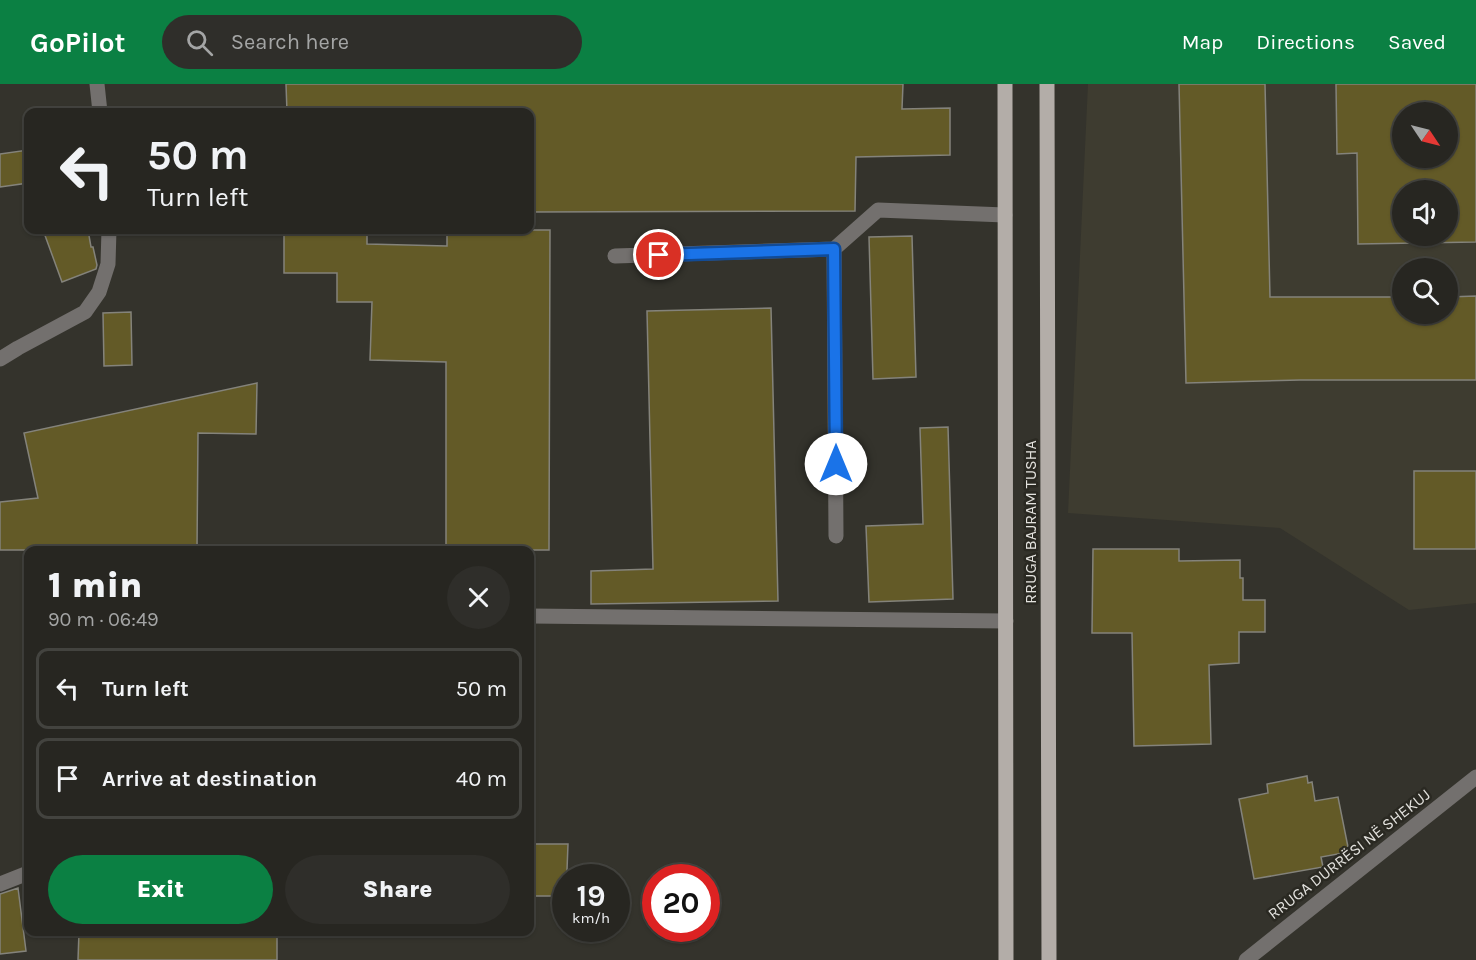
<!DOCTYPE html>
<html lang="en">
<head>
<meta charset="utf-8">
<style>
  :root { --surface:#272621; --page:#2f2e2a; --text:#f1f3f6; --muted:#a4a5a5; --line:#43433f; --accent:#0b8043 }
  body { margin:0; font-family:Karla,sans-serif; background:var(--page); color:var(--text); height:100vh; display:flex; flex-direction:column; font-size:22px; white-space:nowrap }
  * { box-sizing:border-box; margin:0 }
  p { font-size:20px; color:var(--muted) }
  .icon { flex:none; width:33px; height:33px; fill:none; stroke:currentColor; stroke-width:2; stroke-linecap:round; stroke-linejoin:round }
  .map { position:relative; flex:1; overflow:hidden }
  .sheet { position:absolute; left:24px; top:462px; width:510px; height:390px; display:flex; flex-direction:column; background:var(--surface); border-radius:12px; box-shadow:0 2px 4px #0004,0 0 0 2px var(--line) }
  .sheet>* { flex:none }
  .hud { position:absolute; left:24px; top:24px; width:510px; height:126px; border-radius:12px; box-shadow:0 2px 4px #0004,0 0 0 2px var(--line); background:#272621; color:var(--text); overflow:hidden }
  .needle { width:39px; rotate:125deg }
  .fabs { position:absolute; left:1392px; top:18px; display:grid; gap:12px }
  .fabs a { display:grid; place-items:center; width:66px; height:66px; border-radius:50%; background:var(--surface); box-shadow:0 2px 4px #0004,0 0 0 2px var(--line); font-size:30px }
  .speed { position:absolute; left:552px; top:780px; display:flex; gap:12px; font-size:30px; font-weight:700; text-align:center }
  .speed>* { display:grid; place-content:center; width:78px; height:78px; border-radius:50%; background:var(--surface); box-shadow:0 2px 4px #0004,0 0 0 2px var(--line); line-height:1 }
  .speed small { font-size:15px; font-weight:400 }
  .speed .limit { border:9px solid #d22; background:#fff; color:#111 }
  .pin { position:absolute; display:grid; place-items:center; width:51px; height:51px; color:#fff; margin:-26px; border:3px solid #fff; border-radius:50%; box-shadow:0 2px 6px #0007 }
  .me { position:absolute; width:66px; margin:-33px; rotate:0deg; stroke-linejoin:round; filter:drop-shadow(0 0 4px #0008) }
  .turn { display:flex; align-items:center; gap:21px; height:126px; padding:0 24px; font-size:27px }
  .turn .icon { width:78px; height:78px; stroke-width:2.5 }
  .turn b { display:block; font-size:42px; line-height:51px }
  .round { display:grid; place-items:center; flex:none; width:63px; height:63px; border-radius:32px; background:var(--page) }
  .overview { display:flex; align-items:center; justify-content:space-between; height:102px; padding:0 24px }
  h1 { font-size:36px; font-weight:800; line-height:45px }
  .action { display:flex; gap:12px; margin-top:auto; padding:12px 24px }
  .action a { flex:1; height:69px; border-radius:36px; background:var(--accent); color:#fff; font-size:24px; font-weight:800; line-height:69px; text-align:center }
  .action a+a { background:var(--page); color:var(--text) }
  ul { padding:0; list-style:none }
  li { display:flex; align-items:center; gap:18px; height:81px; margin:0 12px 9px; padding:0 12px; border:3px solid var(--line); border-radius:12px }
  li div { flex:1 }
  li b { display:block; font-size:22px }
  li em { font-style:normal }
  header { display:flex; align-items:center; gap:36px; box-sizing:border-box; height:84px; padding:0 30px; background:var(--accent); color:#fff }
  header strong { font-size:28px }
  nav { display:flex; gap:33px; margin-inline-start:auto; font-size:21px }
  .search { width:420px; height:54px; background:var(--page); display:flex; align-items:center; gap:15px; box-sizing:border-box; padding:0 21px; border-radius:33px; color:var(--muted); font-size:22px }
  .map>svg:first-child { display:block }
  .built { fill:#3e3c30; fill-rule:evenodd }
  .building { fill:#635a27; stroke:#84837b; stroke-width:1.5; fill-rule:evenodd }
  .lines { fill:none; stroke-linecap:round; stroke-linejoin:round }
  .minor { stroke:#73706e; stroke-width:15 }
  .major { stroke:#b3ada8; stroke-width:15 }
  .route-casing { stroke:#114b97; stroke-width:15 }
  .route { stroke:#1a73e8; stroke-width:10 }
  .labels { text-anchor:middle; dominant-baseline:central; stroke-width:5; stroke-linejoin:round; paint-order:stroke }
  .street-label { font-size:16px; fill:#e3e2de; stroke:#2a2922 }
</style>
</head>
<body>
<header>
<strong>GoPilot</strong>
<div class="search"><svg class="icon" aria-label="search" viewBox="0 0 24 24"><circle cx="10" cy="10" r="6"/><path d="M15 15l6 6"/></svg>Search here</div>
<nav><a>Map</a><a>Directions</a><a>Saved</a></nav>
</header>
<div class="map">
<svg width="1476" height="876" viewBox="0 0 1476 876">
  <rect width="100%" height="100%" fill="#34332c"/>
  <path class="built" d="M 1088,0 L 1476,0 L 1476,519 L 1409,526 L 1280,444 L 1068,429 ZM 1402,28 L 1448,28 L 1448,74 L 1402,74 ZM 1402,106 L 1448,106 L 1448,152 L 1402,152 ZM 1402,184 L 1448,184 L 1448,230 L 1402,230 Z"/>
  <path class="building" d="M 286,0 L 903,0 L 902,25 L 950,24 L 950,71 L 856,73 L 855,127 L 530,128 L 530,28 L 447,28 L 447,24 L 374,25 L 374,28 L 287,28 Z
    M 1179,0 L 1265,0 L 1270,213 L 1402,213 L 1402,230 L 1448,230 L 1448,213 L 1476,212 L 1476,296 L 1300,296 L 1186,299 Z
    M 1336,0 L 1476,0 L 1476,158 L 1358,160 L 1357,69 L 1337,70 ZM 1402,28 L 1448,28 L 1448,74 L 1402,74 ZM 1402,106 L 1448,106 L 1448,152 L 1402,152 Z
    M 28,66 L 28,99 L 0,103 L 0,70 Z
    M 43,146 L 88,146 L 91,163 L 93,163 L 97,181 L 96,185 L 62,198 Z
    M 284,146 L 367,146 L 367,160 L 447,162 L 447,146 L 550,146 L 549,466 L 446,466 L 446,278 L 370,276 L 372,218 L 337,218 L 337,189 L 284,189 Z
    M 912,152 L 916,293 L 873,295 L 869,153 Z
    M 771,224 L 778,517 L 591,520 L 591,487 L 653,485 L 647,227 Z
    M 131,228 L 132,281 L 104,282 L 103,229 Z
    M 257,299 L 256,350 L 198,349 L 197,466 L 0,466 L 0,418 L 38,414 L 24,349 Z
    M 948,343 L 953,515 L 869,518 L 866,442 L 923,440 L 920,344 Z
    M 1414,387 L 1476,387 L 1476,465 L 1414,465 Z
    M 1093,465 L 1179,465 L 1179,477 L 1240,476 L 1240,494 L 1243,494 L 1243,516 L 1265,516 L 1265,548 L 1239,548 L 1239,579 L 1209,581 L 1211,660 L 1134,662 L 1132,549 L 1092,549 Z
    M 1307,692 L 1308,699 L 1312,698 L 1315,717 L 1338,713 L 1349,768 L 1321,773 L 1323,783 L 1254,795 L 1239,715 L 1268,709 L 1267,700 Z
    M 530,760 L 568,760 L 566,812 L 530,812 Z
    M 18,804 L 26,867 L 0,870 L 0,810 Z
    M 79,848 L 277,848 L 277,876 L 78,876 Z"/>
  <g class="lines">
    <path class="minor" d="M 97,0 L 100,28
      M 834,165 L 836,452
      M 615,172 L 834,165 L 878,126 L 1005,131
      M 0,275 L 18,264 L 85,228 L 99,208 L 108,180 L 109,146
      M 530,532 L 1006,537
      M 0,800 L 28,789
      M 1246,876 L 1476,693"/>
    <path class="major" d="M 1005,0 L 1006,876
      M 1047,0 L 1049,876"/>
  </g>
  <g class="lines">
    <g class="route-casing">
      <path id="route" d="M 659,171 L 834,165 L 836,380"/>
    </g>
    <use href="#route" class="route"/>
  </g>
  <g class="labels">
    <g class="street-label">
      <text transform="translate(1030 438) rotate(-90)">RRUGA BAJRAM TUSHA</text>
      <text transform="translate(1349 770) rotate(-38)">RRUGA DURRËSI NË SHEKUJ</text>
    </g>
  </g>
</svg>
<div class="fabs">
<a><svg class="needle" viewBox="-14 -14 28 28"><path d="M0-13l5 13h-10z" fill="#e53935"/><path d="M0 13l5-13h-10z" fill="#a4a5a5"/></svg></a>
<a><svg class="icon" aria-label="sound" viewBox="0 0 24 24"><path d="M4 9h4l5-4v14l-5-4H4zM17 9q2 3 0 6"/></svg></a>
<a><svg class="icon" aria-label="search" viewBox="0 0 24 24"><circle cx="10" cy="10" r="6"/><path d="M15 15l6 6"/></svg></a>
</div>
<div class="speed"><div>19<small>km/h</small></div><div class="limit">20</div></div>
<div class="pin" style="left:659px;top:171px;background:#d93025"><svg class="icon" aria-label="arrive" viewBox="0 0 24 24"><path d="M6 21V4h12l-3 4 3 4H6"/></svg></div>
<svg class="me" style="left:836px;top:380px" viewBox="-20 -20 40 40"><circle r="19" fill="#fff"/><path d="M0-13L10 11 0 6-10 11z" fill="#1a73e8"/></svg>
<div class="hud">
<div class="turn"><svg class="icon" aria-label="left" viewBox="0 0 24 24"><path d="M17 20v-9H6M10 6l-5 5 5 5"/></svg><div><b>50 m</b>Turn left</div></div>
</div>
<section class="sheet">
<div class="overview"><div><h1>1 min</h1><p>90 m · 06:49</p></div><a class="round"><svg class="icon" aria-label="close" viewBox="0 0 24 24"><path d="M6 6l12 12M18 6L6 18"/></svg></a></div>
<ul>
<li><svg class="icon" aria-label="left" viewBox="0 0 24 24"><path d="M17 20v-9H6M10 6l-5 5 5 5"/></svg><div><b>Turn left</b></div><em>50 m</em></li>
<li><svg class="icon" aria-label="arrive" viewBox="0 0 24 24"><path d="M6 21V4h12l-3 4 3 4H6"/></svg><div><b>Arrive at destination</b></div><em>40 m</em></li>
</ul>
<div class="action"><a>Exit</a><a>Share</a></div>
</section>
</div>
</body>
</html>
